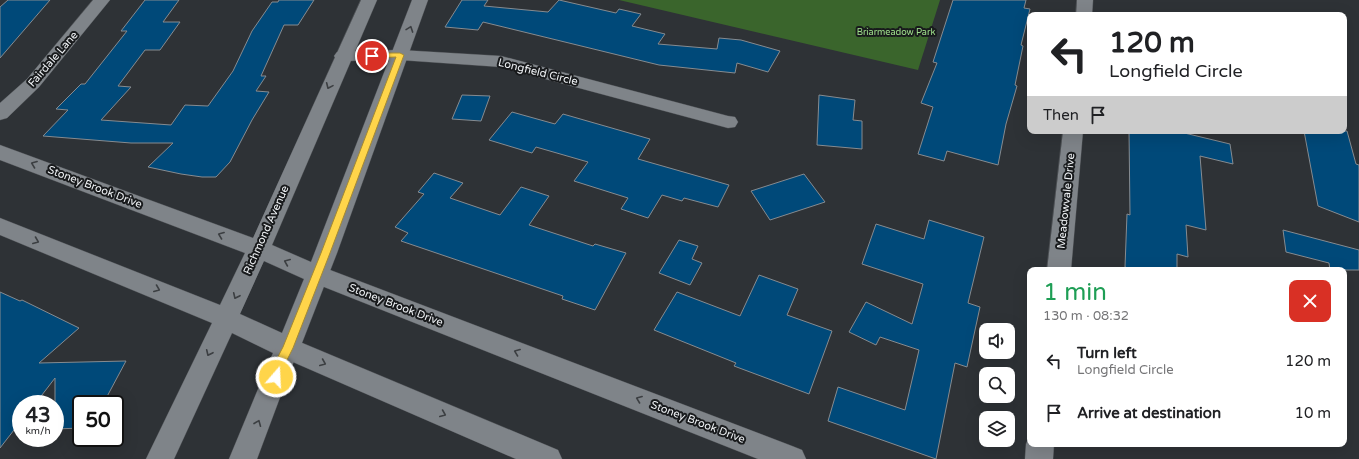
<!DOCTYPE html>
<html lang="en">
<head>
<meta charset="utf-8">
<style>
  :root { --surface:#fff; --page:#f6f6f6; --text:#202124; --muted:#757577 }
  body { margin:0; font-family:"Varela Round",sans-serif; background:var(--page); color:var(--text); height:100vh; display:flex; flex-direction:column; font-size:15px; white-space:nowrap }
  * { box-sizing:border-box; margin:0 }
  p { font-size:13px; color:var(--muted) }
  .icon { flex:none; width:22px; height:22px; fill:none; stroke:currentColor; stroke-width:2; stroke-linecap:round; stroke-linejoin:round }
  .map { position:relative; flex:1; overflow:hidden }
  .side { position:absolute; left:1027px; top:267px; width:320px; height:180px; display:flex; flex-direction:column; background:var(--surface); border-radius:8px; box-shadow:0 4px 16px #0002 }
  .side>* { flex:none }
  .guide { position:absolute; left:1027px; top:12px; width:320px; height:122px; border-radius:8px; box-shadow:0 4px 16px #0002; background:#fff; color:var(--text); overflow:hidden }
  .buttons { position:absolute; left:979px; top:323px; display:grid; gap:8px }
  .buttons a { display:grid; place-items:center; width:36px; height:36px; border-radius:8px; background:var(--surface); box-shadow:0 4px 16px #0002; font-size:20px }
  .speed { position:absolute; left:12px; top:395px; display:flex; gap:8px; font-size:20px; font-weight:700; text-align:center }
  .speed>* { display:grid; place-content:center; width:52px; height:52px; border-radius:50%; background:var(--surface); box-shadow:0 4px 16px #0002; line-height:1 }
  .speed small { font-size:10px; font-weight:400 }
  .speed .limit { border:2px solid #111; border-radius:6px; background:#fff; color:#111 }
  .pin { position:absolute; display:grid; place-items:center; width:34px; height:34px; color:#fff; margin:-17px; border:2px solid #fff; border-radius:50%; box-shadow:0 1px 4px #0007 }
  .me { position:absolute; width:44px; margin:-22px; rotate:19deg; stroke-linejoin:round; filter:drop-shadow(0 0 3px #0008) }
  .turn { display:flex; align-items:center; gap:14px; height:84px; padding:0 16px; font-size:18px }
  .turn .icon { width:52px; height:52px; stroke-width:2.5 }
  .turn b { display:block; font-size:28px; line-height:34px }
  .then { display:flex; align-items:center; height:38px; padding:0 16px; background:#0003; gap:8px; font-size:15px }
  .round { display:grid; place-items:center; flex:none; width:42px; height:42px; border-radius:8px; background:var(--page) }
  .headline { display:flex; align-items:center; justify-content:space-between; height:68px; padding:0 16px }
  h1 { font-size:24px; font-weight:600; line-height:30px; color:#1e9e55 }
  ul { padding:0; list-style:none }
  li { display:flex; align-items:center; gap:12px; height:52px; padding:0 16px }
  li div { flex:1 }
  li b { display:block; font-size:15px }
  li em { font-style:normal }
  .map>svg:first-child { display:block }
  .green { fill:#3a652c }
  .building { fill:#004979; stroke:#868b90 }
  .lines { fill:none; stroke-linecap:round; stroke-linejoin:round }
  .street-casing { stroke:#4b4e52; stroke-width:1 }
  .secondary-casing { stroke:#4b4e52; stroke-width:1 }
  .street { fill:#7f8489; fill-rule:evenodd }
  .secondary { fill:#7f8489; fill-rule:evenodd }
  .oneway { stroke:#3c3f42 }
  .route { fill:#ffd54a; stroke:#a68a30 }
  .labels { text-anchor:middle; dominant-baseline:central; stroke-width:4; stroke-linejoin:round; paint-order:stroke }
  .far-park-label { font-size:9px; fill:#a0e18c; stroke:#181a1c }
  .street-label { font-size:11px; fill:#f1f4f7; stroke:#181a1c }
</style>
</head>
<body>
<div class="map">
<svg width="1359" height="459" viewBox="0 0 1359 459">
  <rect width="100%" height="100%" fill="#2e3236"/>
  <path class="green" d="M 619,0 L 940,0 L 918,70 Z"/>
  <path class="building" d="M 8,0 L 50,0 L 0,58 L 0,7 Z
    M 145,0 L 179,0 L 163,22 L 180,22 L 160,50 L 145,50 L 118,86 L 131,87 L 101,120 L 171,125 L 185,105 L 208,106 L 233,71 L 252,31 L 272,2 L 278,2 L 279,0 L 314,0 L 298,25 L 284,25 L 261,76 L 266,76 L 256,91 L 269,92 L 252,120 L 230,162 L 216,177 L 202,177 L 181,174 L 148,167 L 173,143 L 131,143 L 43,136 L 68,110 L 56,109 L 81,84 L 85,84 L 127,31 L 121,31 Z
    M 462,0 L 488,0 L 484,6 L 548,12 L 559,0 L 616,13 L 619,9 L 641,14 L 632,26 L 665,34 L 658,44 L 717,49 L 719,38 L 741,40 L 780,51 L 768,72 L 737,63 L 735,73 L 659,65 L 483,22 L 478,30 L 445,27 Z
    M 953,0 L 1026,0 L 1024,8 L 1030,9 L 1021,45 L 1023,46 L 1015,85 L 1017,86 L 1006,124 L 998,165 L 947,151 L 944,161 L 918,154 L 933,107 L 921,103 L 937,63 L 933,62 Z
    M 462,95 L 490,96 L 481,121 L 452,119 Z
    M 819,95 L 855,100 L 853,120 L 862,121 L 862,149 L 817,145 Z
    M 512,112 L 555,124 L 563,114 L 650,139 L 638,159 L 729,185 L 718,207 L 684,198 L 682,201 L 662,195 L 648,218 L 621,209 L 628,198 L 574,181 L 588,162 L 536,147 L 532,153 L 489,140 Z
    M 1129,131 L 1176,131 L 1230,144 L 1233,164 L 1200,156 L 1206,230 L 1186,225 L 1188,257 L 1177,254 L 1177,270 L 1134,270 L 1125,267 L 1127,214 L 1130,215 Z
    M 1304,131 L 1347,131 L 1356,164 L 1359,165 L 1359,222 L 1318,206 Z
    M 434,173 L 463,183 L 450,198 L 500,215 L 521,187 L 549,196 L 529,225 L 593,246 L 595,244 L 626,253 L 595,310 L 562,299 L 563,296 L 401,241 L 408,233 L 395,227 L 424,194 L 418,192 Z
    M 804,174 L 825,202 L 770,220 L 751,191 Z
    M 929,220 L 984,237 L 968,303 L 980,307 L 967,367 L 955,363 L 936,459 L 828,421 L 838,387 L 905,410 L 919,350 L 880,337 L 876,345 L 849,332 L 866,302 L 912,324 L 923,284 L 862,264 L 876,224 L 924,239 Z
    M 1283,230 L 1359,250 L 1359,270 L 1330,270 L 1329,263 L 1286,252 Z
    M 679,240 L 698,246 L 692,259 L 702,263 L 690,285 L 659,273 Z
    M 759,275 L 798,289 L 787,315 L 832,331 L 809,394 L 734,366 L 736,363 L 654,330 L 677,292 L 740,316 Z
    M 0,292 L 20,301 L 22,300 L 79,328 L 39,363 L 126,361 L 103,404 L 81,404 L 81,428 L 55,429 L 55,378 L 35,404 L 21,404 L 21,421 L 0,448 Z"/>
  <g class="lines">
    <g class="street-casing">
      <path id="street" d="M 93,0 L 110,0 L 39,87 L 7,118 L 0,120 L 0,103 L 27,79 Z
        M 1077,0 L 1093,0 L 1092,15 L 1076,15 Z
        M 400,50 L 501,56 L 728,116 L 735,117 L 738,122 L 735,127 L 728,128 L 501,67 L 400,60 L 343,61 L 337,60 L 334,56 L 337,52 L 343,51 Z
        M 1063,131 L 1083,131 L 1071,270 L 1047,270 Z
        M 317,265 L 792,446 L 802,450 L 806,459 L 758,459 L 309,281 L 305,274 L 309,267 Z
        M 288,337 L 558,450 L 562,459 L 516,459 L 279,356 L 276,348 L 279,340 Z
        M 1030,436 L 1030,444 L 1054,444 L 1053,459 L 1025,459 L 1026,444 Z"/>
    </g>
    <g class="secondary-casing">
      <path id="secondary" d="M 361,0 L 377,0 L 272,245 L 311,262 L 412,0 L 428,0 L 337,253 L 300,348 L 291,368 L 257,459 L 229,459 L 273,353 L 232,333 L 174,459 L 146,459 L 212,323 L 0,235 L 0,218 L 220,305 L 245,253 L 0,160 L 0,145 L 253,238 ZM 264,261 L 304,279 L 282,333 L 240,314 Z"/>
    </g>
    <use href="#street" class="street"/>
    <use href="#secondary" class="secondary"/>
  </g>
  <defs><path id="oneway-chevron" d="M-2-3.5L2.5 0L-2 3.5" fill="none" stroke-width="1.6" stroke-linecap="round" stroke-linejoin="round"/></defs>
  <g class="oneway">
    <use href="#oneway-chevron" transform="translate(410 29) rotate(-70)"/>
    <use href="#oneway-chevron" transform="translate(329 86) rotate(114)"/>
    <use href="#oneway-chevron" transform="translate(34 164) rotate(-159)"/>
    <use href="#oneway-chevron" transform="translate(221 235) rotate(-159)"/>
    <use href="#oneway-chevron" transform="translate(36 241) rotate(22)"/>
    <use href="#oneway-chevron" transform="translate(287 262) rotate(-157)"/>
    <use href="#oneway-chevron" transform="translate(157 289) rotate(22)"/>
    <use href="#oneway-chevron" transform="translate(236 296) rotate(115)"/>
    <use href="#oneway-chevron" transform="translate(517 352) rotate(-159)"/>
    <use href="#oneway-chevron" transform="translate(209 353) rotate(115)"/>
    <use href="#oneway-chevron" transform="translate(323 363) rotate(23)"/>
    <use href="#oneway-chevron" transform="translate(639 399) rotate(-159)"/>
    <use href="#oneway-chevron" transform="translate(443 414) rotate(23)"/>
    <use href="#oneway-chevron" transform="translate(258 423) rotate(-68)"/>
  </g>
  <path class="route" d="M 400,53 L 404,55 L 330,253 L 293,348 L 283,368 L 280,380 L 276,381 L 272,380 L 271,377 L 272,368 L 283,347 L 321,253 L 396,57 L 372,58 L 368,56 L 372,53 Z"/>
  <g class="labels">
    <g class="far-park-label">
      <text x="896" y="32">Briarmeadow Park</text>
    </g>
    <g class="street-label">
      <text transform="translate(53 59) rotate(-49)">Fairdale Lane</text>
      <text transform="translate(538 72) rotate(14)">Longfield Circle</text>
      <text transform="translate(95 187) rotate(21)">Stoney Brook Drive</text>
      <text transform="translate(1066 201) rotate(-84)">Meadowvale Drive</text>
      <text transform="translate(266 230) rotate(-66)">Richmond Avenue</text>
      <text transform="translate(396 305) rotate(21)">Stoney Brook Drive</text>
      <text transform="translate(698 422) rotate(21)">Stoney Brook Drive</text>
    </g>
  </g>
</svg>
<div class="buttons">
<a><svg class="icon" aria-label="sound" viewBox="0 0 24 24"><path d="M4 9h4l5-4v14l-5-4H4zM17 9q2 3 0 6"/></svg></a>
<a><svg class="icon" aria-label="search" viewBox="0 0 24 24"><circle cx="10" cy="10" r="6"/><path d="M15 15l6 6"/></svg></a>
<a><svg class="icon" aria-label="layers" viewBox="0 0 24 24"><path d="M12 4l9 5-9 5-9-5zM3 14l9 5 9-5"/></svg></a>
</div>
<div class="speed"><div>43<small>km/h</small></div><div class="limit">50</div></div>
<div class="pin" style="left:372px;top:56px;background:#d93025"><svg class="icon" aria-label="arrive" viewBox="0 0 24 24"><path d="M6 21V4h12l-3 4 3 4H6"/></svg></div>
<svg class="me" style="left:276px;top:377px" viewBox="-20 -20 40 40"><circle r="17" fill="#ffd54a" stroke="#fff" stroke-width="3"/><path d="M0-11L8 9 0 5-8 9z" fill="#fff"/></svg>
<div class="guide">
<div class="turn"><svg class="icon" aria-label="left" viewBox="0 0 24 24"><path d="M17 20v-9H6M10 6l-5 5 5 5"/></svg><div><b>120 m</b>Longfield Circle</div></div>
<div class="then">Then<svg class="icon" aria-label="arrive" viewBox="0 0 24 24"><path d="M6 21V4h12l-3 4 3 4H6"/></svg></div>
</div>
<section class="side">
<div class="headline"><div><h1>1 min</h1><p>130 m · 08:32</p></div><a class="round" style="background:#d93025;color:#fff"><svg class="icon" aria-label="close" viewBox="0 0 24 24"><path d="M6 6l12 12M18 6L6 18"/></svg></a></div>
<ul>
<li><svg class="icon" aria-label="left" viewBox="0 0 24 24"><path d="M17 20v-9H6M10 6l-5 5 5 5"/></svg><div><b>Turn left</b><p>Longfield Circle</p></div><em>120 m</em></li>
<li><svg class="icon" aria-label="arrive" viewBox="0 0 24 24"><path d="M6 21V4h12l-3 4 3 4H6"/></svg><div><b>Arrive at destination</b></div><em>10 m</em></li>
</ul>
</section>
</div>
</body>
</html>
